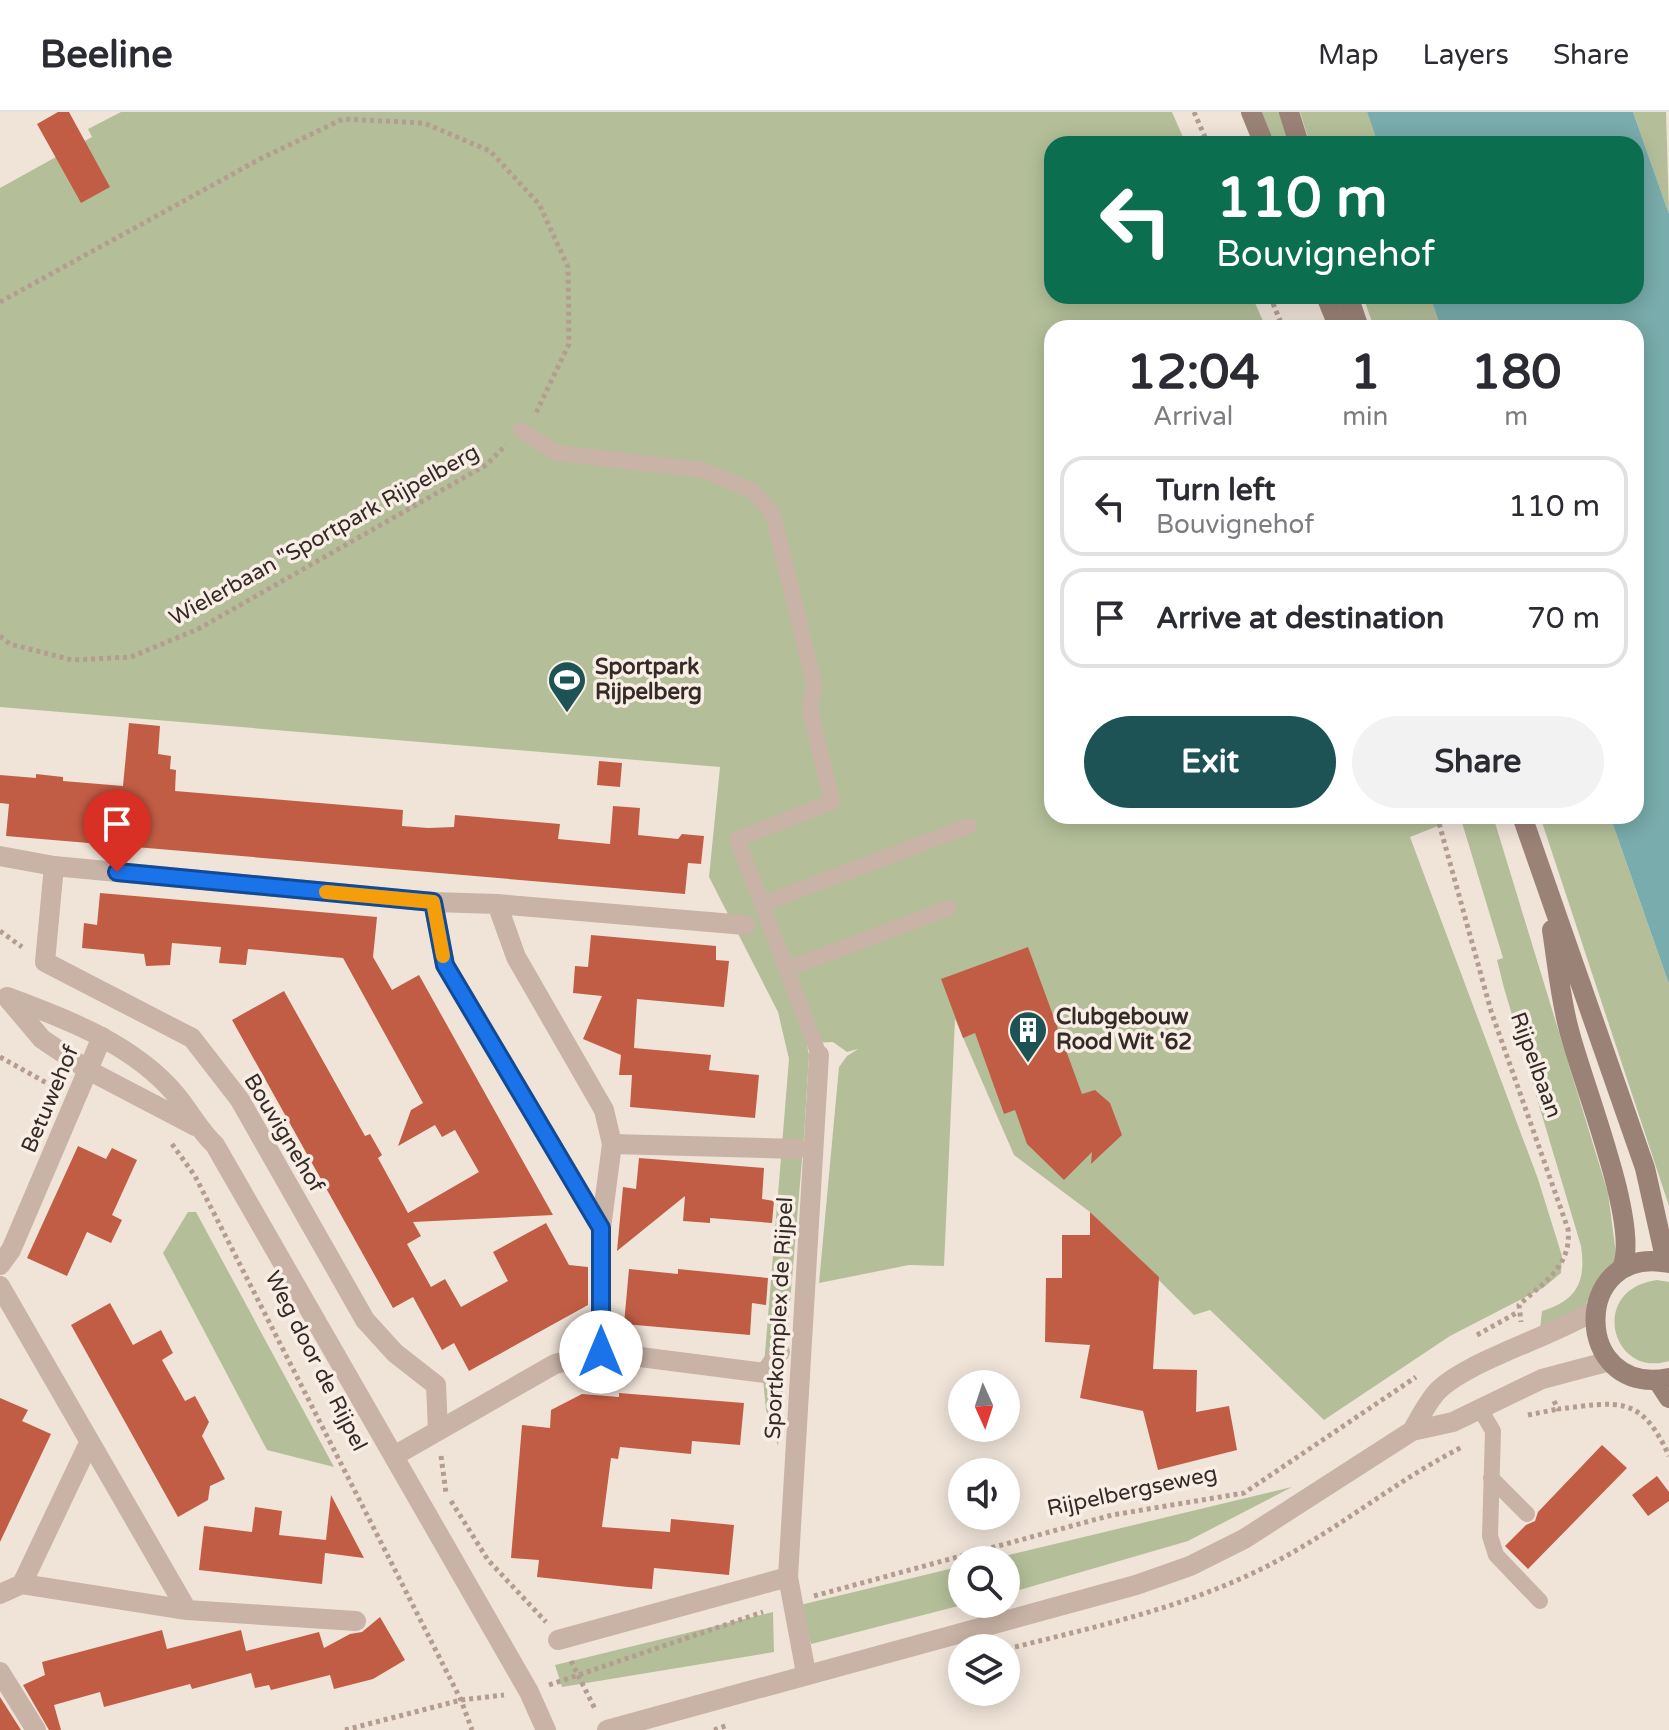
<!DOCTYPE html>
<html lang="en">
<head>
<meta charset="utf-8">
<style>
  :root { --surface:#fff; --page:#f2f2f3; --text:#2b2b33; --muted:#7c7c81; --line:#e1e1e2; --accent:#1d5354 }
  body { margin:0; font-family:"Varela Round",sans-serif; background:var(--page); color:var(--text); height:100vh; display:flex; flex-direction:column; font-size:30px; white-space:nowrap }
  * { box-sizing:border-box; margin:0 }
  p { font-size:26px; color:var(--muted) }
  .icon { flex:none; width:44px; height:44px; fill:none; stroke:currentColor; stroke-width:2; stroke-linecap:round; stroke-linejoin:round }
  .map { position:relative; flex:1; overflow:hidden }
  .drawer { position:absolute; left:1044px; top:208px; width:600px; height:504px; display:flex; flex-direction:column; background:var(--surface); border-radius:24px; box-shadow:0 4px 20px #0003 }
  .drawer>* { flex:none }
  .guide { position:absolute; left:1044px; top:24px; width:600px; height:168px; border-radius:24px; box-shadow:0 4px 20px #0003; background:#0b6e4f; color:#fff; overflow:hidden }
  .needle { width:52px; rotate:177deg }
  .buttons { position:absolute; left:948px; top:1258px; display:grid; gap:16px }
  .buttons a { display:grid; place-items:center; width:72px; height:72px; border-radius:50%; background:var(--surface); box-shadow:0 4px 20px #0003; font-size:40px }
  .pin { position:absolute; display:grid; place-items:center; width:68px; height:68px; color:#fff; margin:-82px -34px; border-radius:50% 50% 50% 0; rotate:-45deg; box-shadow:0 0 8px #0007 }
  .pin .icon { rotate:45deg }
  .me { position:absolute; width:88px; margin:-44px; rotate:0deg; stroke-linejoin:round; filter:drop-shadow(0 0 6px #0008) }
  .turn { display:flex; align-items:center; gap:28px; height:168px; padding:0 40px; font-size:36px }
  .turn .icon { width:104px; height:104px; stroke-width:2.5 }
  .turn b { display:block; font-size:56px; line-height:68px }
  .eta { display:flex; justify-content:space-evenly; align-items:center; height:136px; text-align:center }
  .eta b { font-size:48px; font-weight:700; line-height:56px }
  .action { display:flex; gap:16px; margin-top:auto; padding:16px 40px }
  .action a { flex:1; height:92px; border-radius:48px; background:var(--accent); color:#fff; font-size:32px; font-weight:700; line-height:92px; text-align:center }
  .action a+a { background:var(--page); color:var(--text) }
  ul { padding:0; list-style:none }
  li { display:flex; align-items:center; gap:24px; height:100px; margin:0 16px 12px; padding:0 24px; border:4px solid var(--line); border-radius:24px }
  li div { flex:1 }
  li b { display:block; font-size:30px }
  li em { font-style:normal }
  header { display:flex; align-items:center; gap:48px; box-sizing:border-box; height:112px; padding:0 40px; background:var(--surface); border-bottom:2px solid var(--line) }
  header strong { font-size:38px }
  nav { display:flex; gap:44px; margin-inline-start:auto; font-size:28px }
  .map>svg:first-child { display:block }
  .green { fill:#b4bf9a }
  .water { fill:#79acac }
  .building { fill:#c25d45 }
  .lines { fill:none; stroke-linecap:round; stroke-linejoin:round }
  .path { stroke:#b49d90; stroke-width:5; stroke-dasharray:4 4; stroke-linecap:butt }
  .service { stroke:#c8b3a6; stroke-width:16 }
  .minor { stroke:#c8b3a6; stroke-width:20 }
  .tertiary { stroke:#c8b3a6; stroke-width:20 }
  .secondary { stroke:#9b8277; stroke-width:20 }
  .route-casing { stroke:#114b97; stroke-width:20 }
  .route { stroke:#1a73e8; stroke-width:14 }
  .slow { stroke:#f59e0b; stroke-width:14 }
  .labels { text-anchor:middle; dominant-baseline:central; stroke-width:7; stroke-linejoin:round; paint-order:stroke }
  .street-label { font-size:22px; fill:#342a26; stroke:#f8eee5 }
  .poi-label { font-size:22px; font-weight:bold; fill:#342a26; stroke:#f8eee5; text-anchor:start }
</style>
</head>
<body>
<header>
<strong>Beeline</strong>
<nav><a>Map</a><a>Layers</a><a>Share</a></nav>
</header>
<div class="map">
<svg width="1669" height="1618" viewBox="0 0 1669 1618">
  <rect width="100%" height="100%" fill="#f0e4d9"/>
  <path class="green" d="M 121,0 L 1172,0 L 1186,32 L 1052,32 L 1052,184 L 1252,184 L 1266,216 L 1052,216 L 1052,704 L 1440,704 L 1443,712 L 1410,725 L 1538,1067 L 1562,1144 L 1561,1161 L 1543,1176 L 1450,1224 L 1324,1308 L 1210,1198 L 1194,1203 L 1090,1100 L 1014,1043 L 955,907 L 944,1154 L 909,1153 L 819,1171 L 839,955 L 847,944 L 858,937 L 847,940 L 833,930 L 810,931 L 805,923 L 809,943 L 804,1024 L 778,1334 L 766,1298 L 763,1266 L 789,947 L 778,900 L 709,765 L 720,655 L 0,595 L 0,76 L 92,25 L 88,17 Z
    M 1260,0 L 1279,0 L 1289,32 L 1273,32 Z
    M 1300,0 L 1367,0 L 1378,32 L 1310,32 Z
    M 1633,0 L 1666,0 L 1669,102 Z
    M 1363,184 L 1430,184 L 1441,216 L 1374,216 Z
    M 1460,704 L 1493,704 L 1608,1081 L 1617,1149 C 1596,1167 1600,1172 1586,1192 C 1576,1207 1556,1211 1540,1217 L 1542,1199 C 1578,1188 1586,1169 1581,1134 L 1504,876 L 1497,848 L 1503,846 Z
    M 1540,704 L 1610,704 L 1669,872 L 1669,1094 Z
    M 188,1100 L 196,1100 L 334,1355 L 267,1338 L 163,1141 Z
    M 1657,1168 L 1669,1170 L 1669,1249 C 1611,1267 1588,1177 1657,1168 Z
    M 1292,1375 L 1188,1429 L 1006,1482 L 1006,1448 L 988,1448 Z
    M 962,1454 L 962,1492 L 966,1492 L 811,1532 L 800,1493 Z
    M 773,1500 L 774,1540 L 562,1575 L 555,1553 Z"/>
  <path class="water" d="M 1367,0 L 1633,0 L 1669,102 L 1669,872 L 1610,704 L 1636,704 L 1636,216 L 1441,216 L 1430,184 L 1636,184 L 1636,32 L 1378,32 Z"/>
  <path class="building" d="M 58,0 L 69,0 L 110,75 L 81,91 L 37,12 Z
    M 129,611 L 160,614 L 158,642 L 171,644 L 170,657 L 176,658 L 175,679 L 403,698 L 402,714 L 428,716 L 454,715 L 455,703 L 560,712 L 558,727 L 610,732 L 613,694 L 640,696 L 638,723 L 678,727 L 682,722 L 704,724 L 701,752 L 688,751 L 685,782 L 6,724 L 9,692 L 0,691 L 0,663 L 36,666 L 36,662 L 63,665 L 63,669 L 123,674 Z
    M 599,649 L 622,651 L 620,675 L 597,673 Z
    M 100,781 L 377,805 L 373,845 L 392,878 L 419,863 L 553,1103 L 413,1110 L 421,1124 L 407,1132 L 431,1175 L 445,1167 L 461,1195 L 508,1169 L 493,1140 L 546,1111 L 569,1153 L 588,1155 L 588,1193 L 469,1259 L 454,1231 L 442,1238 L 413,1185 L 393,1196 L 232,908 L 284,879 L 365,1024 L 370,1022 L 382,1043 L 378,1046 L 408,1101 L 479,1060 L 455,1018 L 442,1025 L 435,1013 L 398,1034 L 411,998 L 423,991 L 343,846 L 248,837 L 246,853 L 219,851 L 221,835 L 172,831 L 170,853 L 146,854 L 144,842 L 82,836 L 84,811 L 97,813 Z
    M 591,823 L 716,834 L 716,848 L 729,849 L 724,895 L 637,887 L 634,936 L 711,943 L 709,958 L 759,963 L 755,1006 L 630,995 L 632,963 L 619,963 L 621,943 L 583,927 L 602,884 L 573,881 L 575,854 L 588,855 Z
    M 1028,835 L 1082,982 L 1095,978 L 1110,991 L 1122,1023 L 1091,1052 L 1092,1040 L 1064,1068 L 1027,1032 L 1015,998 L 1004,1002 L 975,921 L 963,926 L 941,867 Z
    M 78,1034 L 106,1047 L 112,1036 L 137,1048 L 112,1103 L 122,1108 L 111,1131 L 87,1120 L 67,1164 L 27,1146 Z
    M 639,1046 L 764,1056 L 762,1087 L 774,1089 L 772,1111 L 710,1106 L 710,1111 L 683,1109 L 685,1084 L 617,1139 L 623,1075 L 636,1077 Z
    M 1090,1100 L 1159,1165 L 1153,1257 L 1197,1258 L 1196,1300 L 1229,1294 L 1237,1338 L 1158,1358 L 1143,1299 L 1080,1286 L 1090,1233 L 1045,1230 L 1046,1166 L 1062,1166 L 1062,1123 L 1090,1123 Z
    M 629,1157 L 678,1162 L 678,1157 L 768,1166 L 766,1193 L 752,1191 L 750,1223 L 624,1212 Z
    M 110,1191 L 133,1233 L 161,1218 L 173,1241 L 162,1248 L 185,1289 L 195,1284 L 209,1310 L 202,1324 L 225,1367 L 210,1374 L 208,1388 L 178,1405 L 71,1213 Z
    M 619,1281 L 744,1291 L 740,1333 L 692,1329 L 691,1342 L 620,1335 L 618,1347 L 611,1346 L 602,1415 L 670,1420 L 671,1407 L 734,1413 L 729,1463 L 654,1456 L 652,1477 L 628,1475 L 537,1465 L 539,1448 L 511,1446 L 522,1313 L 550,1316 L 551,1298 L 582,1282 L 619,1285 Z
    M 0,1286 L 28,1298 L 22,1309 L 51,1322 L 0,1430 Z
    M 1602,1333 L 1627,1356 L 1528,1457 L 1505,1434 L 1526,1413 L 1535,1409 L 1538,1400 Z
    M 1657,1364 L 1669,1380 L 1669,1389 L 1648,1404 L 1632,1383 Z
    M 331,1383 L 364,1446 L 325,1441 L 322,1472 L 199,1458 L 204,1414 L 252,1420 L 255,1395 L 282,1399 L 279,1423 L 326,1428 Z
    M 380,1505 L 405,1548 L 373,1567 L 334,1577 L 330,1563 L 271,1578 L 269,1573 L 255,1576 L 251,1561 L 192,1577 L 190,1572 L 104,1595 L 100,1580 L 54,1593 L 61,1618 L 49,1618 L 23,1573 L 45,1563 L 42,1550 L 162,1518 L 167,1537 L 241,1518 L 246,1539 L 319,1520 L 324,1536 L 350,1522 L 362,1520 Z
    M 0,1585 L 21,1618 L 0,1618 Z"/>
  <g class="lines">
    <path class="path" d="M 1194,0 L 1208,32
      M 1270,184 L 1283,216
      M 0,190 L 260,47 L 343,7 L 424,11 L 490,39 L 539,92 L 568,155 L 569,232 L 535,303
      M 0,524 L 10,532 L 72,548 L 131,545 L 198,517 L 486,353 L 506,333
      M 1437,704 L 1491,899 L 1568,1117 C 1572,1154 1544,1170 1519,1193 L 1521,1210
      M 0,819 L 22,835
      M 0,945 L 54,975
      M 172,1032 L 195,1064 L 461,1588 L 472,1618
      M 1477,1223 L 1518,1200
      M 1554,1289 L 1558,1297 C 1618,1290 1641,1282 1669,1344
      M 1528,1303 L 1558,1297
      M 441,1344 L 446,1381
      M 451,1389 L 488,1448 L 546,1510
      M 814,1484 L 1112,1403 L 1244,1381 L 1416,1265
      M 1015,1535 C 1103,1513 1194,1493 1275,1450 C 1340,1416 1397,1368 1462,1335
      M 571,1549 L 595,1597
      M 549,1573 L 763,1500
      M 345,1618 L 461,1588 L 504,1583
      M 714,1618 L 728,1613"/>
    <path class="service" d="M 521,318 L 556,341 L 703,358 L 753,379 L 773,402 L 814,572 L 810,598 L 832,690 L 737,727 L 819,943
      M 762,792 L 969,714
      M 787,857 L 949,796
      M 1480,1297 L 1493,1319 L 1490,1424 L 1496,1443 L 1540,1489
      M 1491,1366 L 1527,1402"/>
    <path class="minor" d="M 0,744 L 54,754 L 433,790 L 497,792 L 745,813
      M 54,754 L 45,850 L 192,926 L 240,988 L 365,1208 L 395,1241 L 436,1273 L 438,1319
      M 433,790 L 445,853 L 601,1116
      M 497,792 L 516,845 L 604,998 L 612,1032 L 601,1116 L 601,1240
      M 612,1032 L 797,1037
      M 0,1153 L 11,1138 L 102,925
      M 0,1174 L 187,1498
      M 394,1344 L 555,1252 L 601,1240 L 765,1261 L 780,1240
      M 22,1472 L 89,1331
      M 0,1482 L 22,1472 L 187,1498 L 356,1509
      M 558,1528 L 788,1465
      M 0,1560 L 36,1618
      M 806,1561 L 788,1465 L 819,943"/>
    <path class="tertiary" d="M 7,885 C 67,907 135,933 177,984 C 191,1001 199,1018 215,1033 L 529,1580 L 546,1618
      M 9,888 L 42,927 L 88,958 L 195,1014
      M 1412,1319 C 1419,1307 1426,1293 1435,1282 C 1460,1251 1555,1224 1595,1198
      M 607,1618 L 1136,1473 L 1190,1454 L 1244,1427 L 1412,1319 L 1453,1310 L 1542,1267 L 1610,1249"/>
    <path class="secondary" d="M 1251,0 L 1264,32
      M 1289,0 L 1299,32
      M 1326,184 L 1339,216
      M 1348,184 L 1359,216
      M 1522,704 L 1645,1056 L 1666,1150
      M 1552,818 C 1557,850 1560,883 1568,914 C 1580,966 1641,1112 1622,1156
      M 1669,1151 C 1570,1131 1572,1286 1669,1266
      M 1658,1269 L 1669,1286"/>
  </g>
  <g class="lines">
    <g class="route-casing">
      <path id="route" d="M 117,760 L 433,790 L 445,853 L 601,1116 L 601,1240"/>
    </g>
    <use href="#route" class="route"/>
    <path class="slow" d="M 326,780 L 433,790 L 443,844"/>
  </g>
  <defs>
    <g id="stadium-pin" transform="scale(2)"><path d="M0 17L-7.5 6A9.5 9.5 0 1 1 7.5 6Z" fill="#1d5354" stroke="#f8eee5"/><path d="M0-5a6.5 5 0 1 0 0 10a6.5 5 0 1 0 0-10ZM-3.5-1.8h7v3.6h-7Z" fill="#fff"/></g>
    <g id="building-pin" transform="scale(2)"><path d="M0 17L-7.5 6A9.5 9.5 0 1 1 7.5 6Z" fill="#1d5354" stroke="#f8eee5"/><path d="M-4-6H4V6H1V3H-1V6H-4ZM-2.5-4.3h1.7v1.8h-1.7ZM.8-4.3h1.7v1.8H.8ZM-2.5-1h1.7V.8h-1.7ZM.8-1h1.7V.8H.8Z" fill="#fff"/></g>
  </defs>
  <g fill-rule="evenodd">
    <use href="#stadium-pin" x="567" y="568"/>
    <use href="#building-pin" x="1028" y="918"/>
  </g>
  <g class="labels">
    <g class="street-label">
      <text transform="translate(324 423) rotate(-29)">Wielerbaan "Sportpark Rijpelberg</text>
      <text transform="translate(1536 953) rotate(70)">Rijpelbaan</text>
      <text transform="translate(50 987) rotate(-67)">Betuwehof</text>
      <text transform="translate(284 1021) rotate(59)">Bouvignehof</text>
      <text transform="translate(779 1206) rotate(-87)">Sportkomplex de Rijpel</text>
      <text transform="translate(316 1249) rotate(63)">Weg door de Rijpel</text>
      <text transform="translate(1132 1379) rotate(-12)">Rijpelbergseweg</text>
    </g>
    <g class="poi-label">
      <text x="595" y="555">Sportpark<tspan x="595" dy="25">Rijpelberg</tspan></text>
      <text x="1056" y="905">Clubgebouw<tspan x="1056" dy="25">Rood Wit '62</tspan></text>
    </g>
  </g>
</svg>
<div class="buttons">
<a><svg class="needle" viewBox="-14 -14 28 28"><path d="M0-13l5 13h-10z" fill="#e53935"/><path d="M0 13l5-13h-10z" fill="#7c7c81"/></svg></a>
<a><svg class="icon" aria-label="sound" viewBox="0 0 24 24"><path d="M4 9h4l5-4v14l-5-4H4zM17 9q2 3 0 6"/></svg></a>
<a><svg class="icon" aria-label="search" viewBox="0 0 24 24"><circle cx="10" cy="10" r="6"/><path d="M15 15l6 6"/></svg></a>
<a><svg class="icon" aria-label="layers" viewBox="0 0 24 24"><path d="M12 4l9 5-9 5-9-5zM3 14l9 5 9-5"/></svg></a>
</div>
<div class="pin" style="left:117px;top:760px;background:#d93025"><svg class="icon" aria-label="arrive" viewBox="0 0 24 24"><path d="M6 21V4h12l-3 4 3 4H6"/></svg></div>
<svg class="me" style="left:601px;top:1240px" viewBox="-20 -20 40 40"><circle r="19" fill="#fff"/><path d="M0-13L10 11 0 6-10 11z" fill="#1a73e8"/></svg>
<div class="guide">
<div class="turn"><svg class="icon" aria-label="left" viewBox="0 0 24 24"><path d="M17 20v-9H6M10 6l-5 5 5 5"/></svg><div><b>110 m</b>Bouvignehof</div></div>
</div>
<section class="drawer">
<div class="eta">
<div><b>12:04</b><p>Arrival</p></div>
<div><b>1</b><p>min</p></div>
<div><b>180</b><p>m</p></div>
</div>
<ul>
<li><svg class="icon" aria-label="left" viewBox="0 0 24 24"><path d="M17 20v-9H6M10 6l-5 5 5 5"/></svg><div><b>Turn left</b><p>Bouvignehof</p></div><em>110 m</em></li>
<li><svg class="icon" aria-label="arrive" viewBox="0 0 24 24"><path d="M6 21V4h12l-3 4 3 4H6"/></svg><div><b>Arrive at destination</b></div><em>70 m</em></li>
</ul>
<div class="action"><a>Exit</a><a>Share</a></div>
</section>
</div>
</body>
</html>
